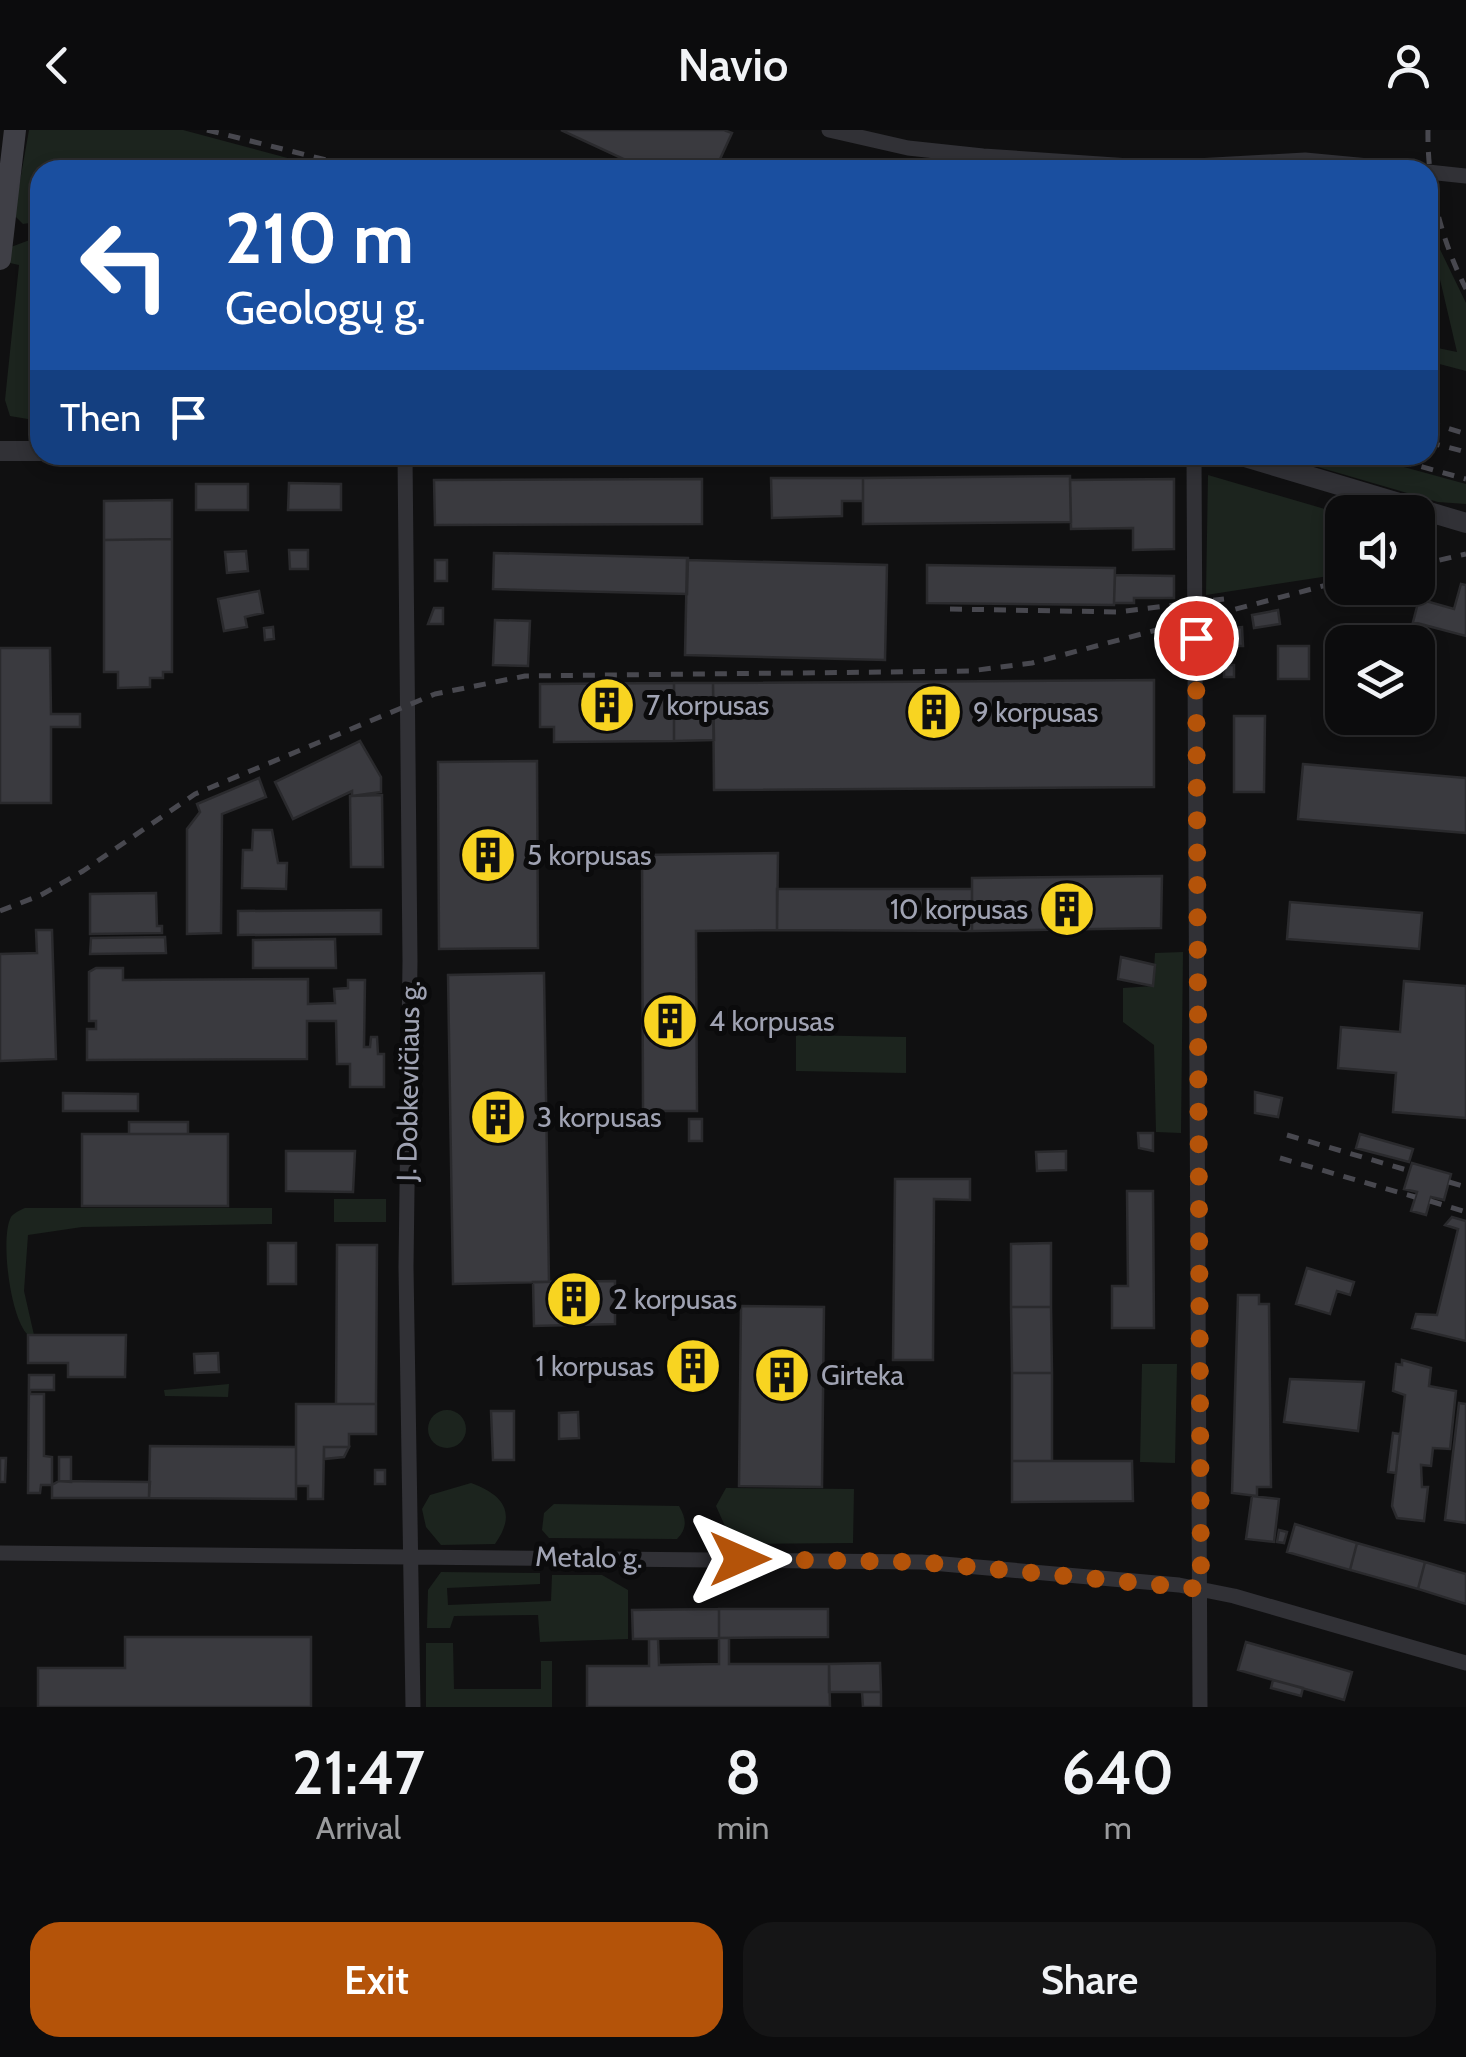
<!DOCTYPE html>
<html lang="en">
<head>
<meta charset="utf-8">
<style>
  :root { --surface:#0c0c0d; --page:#151516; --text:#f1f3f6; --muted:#9a9b9d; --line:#2c2c2e; --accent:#b45309 }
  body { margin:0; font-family:Cabin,sans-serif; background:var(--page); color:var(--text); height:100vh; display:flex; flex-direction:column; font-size:38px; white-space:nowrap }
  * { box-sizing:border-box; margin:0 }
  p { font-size:32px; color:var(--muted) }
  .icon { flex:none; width:55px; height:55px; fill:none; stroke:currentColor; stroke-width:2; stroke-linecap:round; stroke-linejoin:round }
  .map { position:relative; height:1577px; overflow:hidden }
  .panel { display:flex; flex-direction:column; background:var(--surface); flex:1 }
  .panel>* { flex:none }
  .hud { position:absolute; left:30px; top:30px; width:1408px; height:305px; border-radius:30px; box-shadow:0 5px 15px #0003,0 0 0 2px var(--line); background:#1a4fa0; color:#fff; overflow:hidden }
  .buttons { position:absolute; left:1325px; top:365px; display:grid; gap:20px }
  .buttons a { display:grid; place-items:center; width:110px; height:110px; border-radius:20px; background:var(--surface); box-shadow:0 5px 15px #0003,0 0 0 2px var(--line); font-size:50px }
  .pin { position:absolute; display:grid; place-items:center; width:85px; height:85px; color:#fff; margin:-42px; border:5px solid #fff; border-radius:50%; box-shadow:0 2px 10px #0007 }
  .me { position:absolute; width:110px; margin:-55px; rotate:90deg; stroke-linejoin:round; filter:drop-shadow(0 0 8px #0008) }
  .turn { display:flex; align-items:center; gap:35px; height:210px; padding:0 30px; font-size:45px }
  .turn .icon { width:130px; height:130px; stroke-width:2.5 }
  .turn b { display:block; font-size:70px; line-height:85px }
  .then { display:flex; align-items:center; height:95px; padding:0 30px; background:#0003; gap:20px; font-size:38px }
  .eta { display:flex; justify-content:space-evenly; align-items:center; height:170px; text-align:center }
  .eta b { font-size:60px; font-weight:600; line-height:70px }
  .cta { display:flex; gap:20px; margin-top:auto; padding:20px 30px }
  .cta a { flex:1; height:115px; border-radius:30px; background:var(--accent); color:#fff; font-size:40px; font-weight:600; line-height:115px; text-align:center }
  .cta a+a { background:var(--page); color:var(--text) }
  header { display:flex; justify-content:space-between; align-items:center; height:130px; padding:0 30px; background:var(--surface); font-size:45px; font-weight:600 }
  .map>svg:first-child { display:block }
  .green { fill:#1c241e }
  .building { fill:#3a3a3f; stroke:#2a2a2d; stroke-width:2.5 }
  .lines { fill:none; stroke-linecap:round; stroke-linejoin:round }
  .minor { stroke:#313136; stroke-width:15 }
  .tertiary { stroke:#313136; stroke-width:20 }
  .secondary { stroke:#3f3f46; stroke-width:22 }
  .rail { stroke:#48484f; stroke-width:5; stroke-dasharray:12 10; stroke-linecap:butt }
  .route { stroke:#b45309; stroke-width:18; stroke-dasharray:0 32.4 }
  .labels { text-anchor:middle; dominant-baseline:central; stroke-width:10; stroke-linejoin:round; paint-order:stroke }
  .poi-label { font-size:28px; fill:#a0a3b3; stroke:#0b0b0c; text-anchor:start }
  .street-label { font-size:28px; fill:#a0a3b3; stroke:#0b0b0c }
</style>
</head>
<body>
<header><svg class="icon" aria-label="back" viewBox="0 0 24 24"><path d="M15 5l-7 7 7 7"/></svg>Navio<svg class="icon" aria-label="person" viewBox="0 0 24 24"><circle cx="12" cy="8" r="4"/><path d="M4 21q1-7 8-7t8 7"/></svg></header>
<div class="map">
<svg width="1466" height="1577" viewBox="0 0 1466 1577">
  <rect width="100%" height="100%" fill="#101011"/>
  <path class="green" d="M 29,0 L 183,0 L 332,40 L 40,40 L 40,291 L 10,286 L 5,270 L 19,135 L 10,133 L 11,117 L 35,108 L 36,92 L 23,94 L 14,85 Z
    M 1434,107 L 1466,173 L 1466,241 L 1428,231 L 1428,216 L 1457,222 L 1431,111 Z
    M 1277,325 L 1360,325 L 1466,354 L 1466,374 L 1438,372 Z
    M 1208,345 L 1342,384 L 1342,444 L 1206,465 Z
    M 1183,822 L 1181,1003 L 1156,1002 L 1154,915 L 1123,892 L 1123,858 L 1153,856 L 1155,823 Z
    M 796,905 L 906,907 L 906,943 L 796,941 Z
    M 334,1069 L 386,1069 L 386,1092 L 334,1092 Z
    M 25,1078 L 272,1078 L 272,1094 L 82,1097 L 28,1105 L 24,1161 L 34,1205 L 28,1205 C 10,1188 0,1107 11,1087 C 14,1083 20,1080 25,1078 Z
    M 1142,1234 L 1177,1234 L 1175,1333 L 1140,1332 Z
    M 229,1254 L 228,1267 L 165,1266 L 164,1260 Z
    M428 1299a19 19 0 1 1 38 0a19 19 0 1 1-38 0Z
    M 471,1353 C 504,1365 517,1383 495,1414 L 441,1415 L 426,1397 L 422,1379 L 430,1365 Z
    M 726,1358 L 854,1359 L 853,1413 L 733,1414 L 716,1376 Z
    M 554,1374 L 679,1376 C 686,1388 688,1398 677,1409 L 549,1408 L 542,1400 L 544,1383 Z
    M 441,1442 L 540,1443 L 540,1454 L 447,1458 L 448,1475 L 551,1471 L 552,1445 L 602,1445 L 628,1460 L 628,1509 L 540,1512 L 538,1485 L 454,1486 L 450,1498 L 427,1498 L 428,1460 Z
    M 426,1513 L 453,1513 L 454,1559 L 541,1559 L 541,1531 L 552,1531 L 552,1577 L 426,1577 Z"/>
  <path class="building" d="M 561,0 L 724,0 L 732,3 L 715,40 L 647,40 Z
    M 1070,346 L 1071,392 L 863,394 L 863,348 Z
    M 771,348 L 863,348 L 863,371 L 842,371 L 842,386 L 772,388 Z
    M 702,349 L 702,394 L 435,395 L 434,350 Z
    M 1174,349 L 1174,419 L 1133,420 L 1133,398 L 1071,399 L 1070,350 Z
    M 289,353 L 341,354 L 341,380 L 288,380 Z
    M 196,354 L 248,354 L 248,380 L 196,380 Z
    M 172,370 L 172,409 L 104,410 L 104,371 Z
    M 172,409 L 172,542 L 163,542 L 163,548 L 150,548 L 150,557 L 118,558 L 118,542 L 104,542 L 104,410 Z
    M 289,420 L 308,420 L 308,439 L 290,439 Z
    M 246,421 L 248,441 L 227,443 L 225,422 Z
    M 494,423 L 688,428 L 687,464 L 493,459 Z
    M 435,430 L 447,430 L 447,451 L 435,451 Z
    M 687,430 L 887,435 L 885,530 L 685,525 Z
    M 927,435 L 1115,438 L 1114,475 L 927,473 Z
    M 1115,445 L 1174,446 L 1174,468 L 1134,468 L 1134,473 L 1114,473 Z
    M 1461,454 L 1466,455 L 1466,506 L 1413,492 L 1419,469 L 1454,479 Z
    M 259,461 L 263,483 L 245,487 L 247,497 L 224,501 L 218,469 Z
    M 434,478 L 443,478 L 443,494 L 428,494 Z
    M 1278,480 L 1280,494 L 1254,498 L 1252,485 Z
    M 495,490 L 530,491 L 528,536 L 493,535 Z
    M 273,497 L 274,509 L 265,510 L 264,498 Z
    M 1242,497 L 1243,516 L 1229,516 L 1228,498 Z
    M 1278,516 L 1309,516 L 1309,549 L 1278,549 Z
    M 0,518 L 50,518 L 51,584 L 80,584 L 80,597 L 51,597 L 51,673 L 0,673 Z
    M 1224,535 L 1234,535 L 1234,547 L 1224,547 Z
    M 1154,550 L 1154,657 L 714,660 L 713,553 Z
    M 674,553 L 674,611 L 554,612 L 554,597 L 540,597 L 540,554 Z
    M 674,553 L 713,553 L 714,610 L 674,611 Z
    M 1234,586 L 1265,586 L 1264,662 L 1234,662 Z
    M 360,611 L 381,647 L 381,662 L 352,666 L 352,661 L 293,689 L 275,652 Z
    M 537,631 L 538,818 L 439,819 L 438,632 Z
    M 1303,634 L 1466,648 L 1466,703 L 1298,689 Z
    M 259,648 L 266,667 L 222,684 L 221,803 L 187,804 L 187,699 L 200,682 L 197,674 Z
    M 382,665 L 383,737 L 351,737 L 350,666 Z
    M 253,700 L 272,700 L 278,733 L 287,733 L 286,759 L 242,758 L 243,720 L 252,720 Z
    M 778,723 L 777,800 L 696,801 L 697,981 L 643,981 L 642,725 Z
    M 1162,746 L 1161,798 L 972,801 L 972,748 Z
    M 777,759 L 972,759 L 972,801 L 777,800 Z
    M 156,763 L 157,796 L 162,796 L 162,803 L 90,804 L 90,764 Z
    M 1290,772 L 1422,783 L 1419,819 L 1287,809 Z
    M 381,780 L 381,804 L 238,805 L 238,781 Z
    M 36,800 L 52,800 L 56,929 L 0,931 L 0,824 L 37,823 Z
    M 165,807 L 166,823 L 90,824 L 91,808 Z
    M 335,809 L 336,838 L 253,838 L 253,810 Z
    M 1121,827 L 1155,835 L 1153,856 L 1118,849 Z
    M 96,838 L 123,838 L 123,850 L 308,849 L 308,874 L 335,873 L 334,859 L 348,858 L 348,850 L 365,850 L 364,917 L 370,917 L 371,907 L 377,907 L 378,924 L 384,924 L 384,957 L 350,957 L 350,934 L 337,934 L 336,891 L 307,891 L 307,929 L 87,930 L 87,899 L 96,899 L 96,891 L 89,891 L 89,842 Z
    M 544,843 L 549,1152 L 453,1154 L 448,845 Z
    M 1404,851 L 1466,856 L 1466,988 L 1393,982 L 1396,943 L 1338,938 L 1341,897 L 1400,902 Z
    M 1255,962 L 1282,968 L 1278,987 L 1255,983 Z
    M 63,963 L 138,964 L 138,981 L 63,981 Z
    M 689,989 L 702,989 L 702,1011 L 689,1011 Z
    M 129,992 L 188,992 L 188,1004 L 129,1004 Z
    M 1138,1003 L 1153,1003 L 1153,1021 L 1139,1018 Z
    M 82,1004 L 228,1004 L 228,1076 L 82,1076 Z
    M 1360,1004 L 1413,1019 L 1409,1032 L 1356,1018 Z
    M 286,1021 L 355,1021 L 353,1062 L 286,1061 Z
    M 1066,1021 L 1066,1040 L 1037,1041 L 1036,1022 Z
    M 1412,1033 L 1451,1044 L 1444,1070 L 1431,1067 L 1426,1085 L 1411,1081 L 1417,1062 L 1404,1059 Z
    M 895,1049 L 970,1049 L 970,1070 L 934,1069 L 933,1230 L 893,1230 Z
    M 1127,1061 L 1153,1061 L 1154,1198 L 1112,1198 L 1112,1156 L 1128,1156 Z
    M 1452,1087 L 1466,1091 L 1466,1211 L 1412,1198 L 1416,1184 L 1437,1185 L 1458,1099 L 1445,1095 Z
    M 268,1113 L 296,1113 L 296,1154 L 268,1154 Z
    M 1051,1113 L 1051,1177 L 1011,1177 L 1011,1114 Z
    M 337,1115 L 377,1115 L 376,1274 L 336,1274 Z
    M 1307,1138 L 1354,1152 L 1350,1165 L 1337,1161 L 1330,1184 L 1296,1174 Z
    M 615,1151 L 615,1194 L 534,1196 L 533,1152 Z
    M 1238,1165 L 1259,1165 L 1259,1174 L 1269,1174 L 1271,1357 L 1257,1357 L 1257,1366 L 1232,1363 Z
    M 741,1176 L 824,1177 L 822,1357 L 739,1356 Z
    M 1011,1177 L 1051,1177 L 1052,1243 L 1012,1243 Z
    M 28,1205 L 126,1205 L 125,1247 L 68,1247 L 68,1233 L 28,1233 Z
    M 681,1214 L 704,1214 L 704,1258 L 681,1258 Z
    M 218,1223 L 219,1242 L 195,1243 L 194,1224 Z
    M 1402,1230 L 1431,1238 L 1429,1256 L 1456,1261 L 1450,1319 L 1433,1318 L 1431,1336 L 1421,1335 L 1422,1357 L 1428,1357 L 1424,1391 L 1397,1388 L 1392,1376 L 1405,1265 L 1393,1261 L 1396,1234 L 1402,1235 Z
    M 1012,1243 L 1052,1243 L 1052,1331 L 1012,1331 Z
    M 29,1245 L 54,1245 L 54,1260 L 30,1260 L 30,1264 L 44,1264 L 44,1326 L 52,1327 L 52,1355 L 41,1355 L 40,1363 L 28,1363 Z
    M 1290,1249 L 1364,1252 L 1358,1301 L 1284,1292 Z
    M 1459,1273 L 1466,1274 L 1466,1393 L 1445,1390 Z
    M 296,1274 L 376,1274 L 376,1304 L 349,1304 L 349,1317 L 324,1317 L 323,1369 L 308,1369 L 308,1356 L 296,1356 Z
    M 491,1281 L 514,1281 L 514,1330 L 493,1330 Z
    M 578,1282 L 579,1308 L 559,1309 L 559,1283 Z
    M 1393,1303 L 1400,1304 L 1396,1343 L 1388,1342 Z
    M 150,1316 L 296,1317 L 296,1369 L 149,1368 Z
    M 324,1317 L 349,1317 L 344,1327 L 324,1329 Z
    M 59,1327 L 71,1327 L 71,1352 L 59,1351 Z
    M 0,1328 L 6,1328 L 5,1352 L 0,1352 Z
    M 1012,1331 L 1132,1331 L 1133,1371 L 1012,1372 Z
    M 375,1340 L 385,1340 L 385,1354 L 375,1354 Z
    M 59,1351 L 150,1352 L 149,1368 L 52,1368 L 52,1355 Z
    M 1252,1366 L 1279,1369 L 1274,1412 L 1246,1409 Z
    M 1295,1394 L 1357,1413 L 1350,1440 L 1287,1422 Z
    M 1279,1400 L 1287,1402 L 1284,1413 L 1277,1412 Z
    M 1357,1413 L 1425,1432 L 1418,1459 L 1350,1440 Z
    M 1425,1432 L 1466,1444 L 1466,1474 L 1418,1459 Z
    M 719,1479 L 828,1479 L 828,1507 L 719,1508 Z
    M 719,1479 L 719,1508 L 633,1509 L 632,1480 Z
    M 125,1507 L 311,1507 L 311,1577 L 38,1577 L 38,1538 L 125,1538 Z
    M 719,1508 L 729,1508 L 729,1534 L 829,1534 L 830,1577 L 587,1577 L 587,1536 L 649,1536 L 649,1509 L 658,1509 L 659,1535 L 719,1534 Z
    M 1246,1512 L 1352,1542 L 1344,1570 L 1238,1540 Z
    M 880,1533 L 881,1562 L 829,1562 L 829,1534 Z
    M 1273,1550 L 1303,1558 L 1301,1566 L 1271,1558 Z
    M 862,1562 L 881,1562 L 881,1577 L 863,1577 Z"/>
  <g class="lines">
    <path class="minor" d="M 829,0 L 908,18 L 983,26 L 1159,38 L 1305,30 L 1411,40
      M 1428,42 L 1466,46
      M 405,325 L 410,831 L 406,1137 L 413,1577
      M 1194,325 L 1200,1577
      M 0,1423 L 921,1432 L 1179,1455 L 1234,1466 L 1466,1533"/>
    <path class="tertiary" d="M 0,321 L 40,321
      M 1238,325 L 1466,393"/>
    <path class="secondary" d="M 0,129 L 15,0"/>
    <path class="rail" d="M 207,0 L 366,40
      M 1428,0 C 1427,55 1441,109 1466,159
      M 1428,292 L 1466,304
      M 1428,312 L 1466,322
      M 1379,325 L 1466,349
      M 1418,435 L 1466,424
      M 950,479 L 1117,482 L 1224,469
      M 0,781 L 41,765 L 83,741 L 195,664 L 435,564 L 525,546 L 970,541 L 1032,533 L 1342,451
      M 1287,1005 L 1410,1041
      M 1280,1028 L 1415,1067
      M 1449,1052 L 1466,1057
      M 1430,1071 L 1466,1082"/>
  </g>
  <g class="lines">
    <path class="route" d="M 740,1429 L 920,1432 L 1201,1459 L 1196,508"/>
  </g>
  <defs>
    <g id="building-disc" transform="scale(2.875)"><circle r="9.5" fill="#f8d421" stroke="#0b0b0c"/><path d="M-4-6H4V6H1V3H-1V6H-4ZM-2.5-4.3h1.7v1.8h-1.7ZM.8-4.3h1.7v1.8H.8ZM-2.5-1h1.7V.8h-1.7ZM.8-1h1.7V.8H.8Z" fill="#111"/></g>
  </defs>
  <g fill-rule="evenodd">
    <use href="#building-disc" x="607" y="575"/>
    <use href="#building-disc" x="934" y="582"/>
    <use href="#building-disc" x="488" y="725"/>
    <use href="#building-disc" x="1067" y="779"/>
    <use href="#building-disc" x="670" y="891"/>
    <use href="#building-disc" x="498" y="987"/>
    <use href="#building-disc" x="574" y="1169"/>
    <use href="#building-disc" x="693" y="1236"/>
    <use href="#building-disc" x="782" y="1245"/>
  </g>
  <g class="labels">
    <g class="poi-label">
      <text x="646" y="575">7 korpusas</text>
      <text x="973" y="582">9 korpusas</text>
      <text x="527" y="725">5 korpusas</text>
      <text x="1028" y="779" text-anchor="end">10 korpusas</text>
      <text x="709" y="891">4 korpusas</text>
      <text x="537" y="987">3 korpusas</text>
      <text x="613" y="1169">2 korpusas</text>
      <text x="654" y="1236" text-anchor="end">1 korpusas</text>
      <text x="821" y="1245">Girteka</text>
    </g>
    <g class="street-label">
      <text transform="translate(408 951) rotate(-89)">J. Dobkevičiaus g.</text>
      <text transform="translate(589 1427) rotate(1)">Metalo g.</text>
    </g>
  </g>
</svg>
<div class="buttons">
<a><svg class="icon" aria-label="sound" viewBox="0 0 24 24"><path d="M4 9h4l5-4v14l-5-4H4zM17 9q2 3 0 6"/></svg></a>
<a><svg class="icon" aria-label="layers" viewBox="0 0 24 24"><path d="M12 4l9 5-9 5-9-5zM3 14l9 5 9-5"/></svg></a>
</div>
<div class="pin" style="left:1196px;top:508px;background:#d93025"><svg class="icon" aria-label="arrive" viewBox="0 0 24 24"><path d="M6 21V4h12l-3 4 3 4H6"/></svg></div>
<svg class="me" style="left:740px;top:1429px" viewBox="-20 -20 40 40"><path d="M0-17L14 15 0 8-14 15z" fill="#b45309" stroke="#fff" stroke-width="4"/></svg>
<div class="hud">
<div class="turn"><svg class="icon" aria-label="left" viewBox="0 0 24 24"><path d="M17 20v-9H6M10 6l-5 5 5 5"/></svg><div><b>210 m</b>Geologų g.</div></div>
<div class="then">Then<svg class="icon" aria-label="arrive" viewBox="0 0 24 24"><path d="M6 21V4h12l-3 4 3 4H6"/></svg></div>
</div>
</div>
<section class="panel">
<div class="eta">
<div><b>21:47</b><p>Arrival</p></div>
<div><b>8</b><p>min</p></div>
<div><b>640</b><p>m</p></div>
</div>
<div class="cta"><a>Exit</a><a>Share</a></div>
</section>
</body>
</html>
